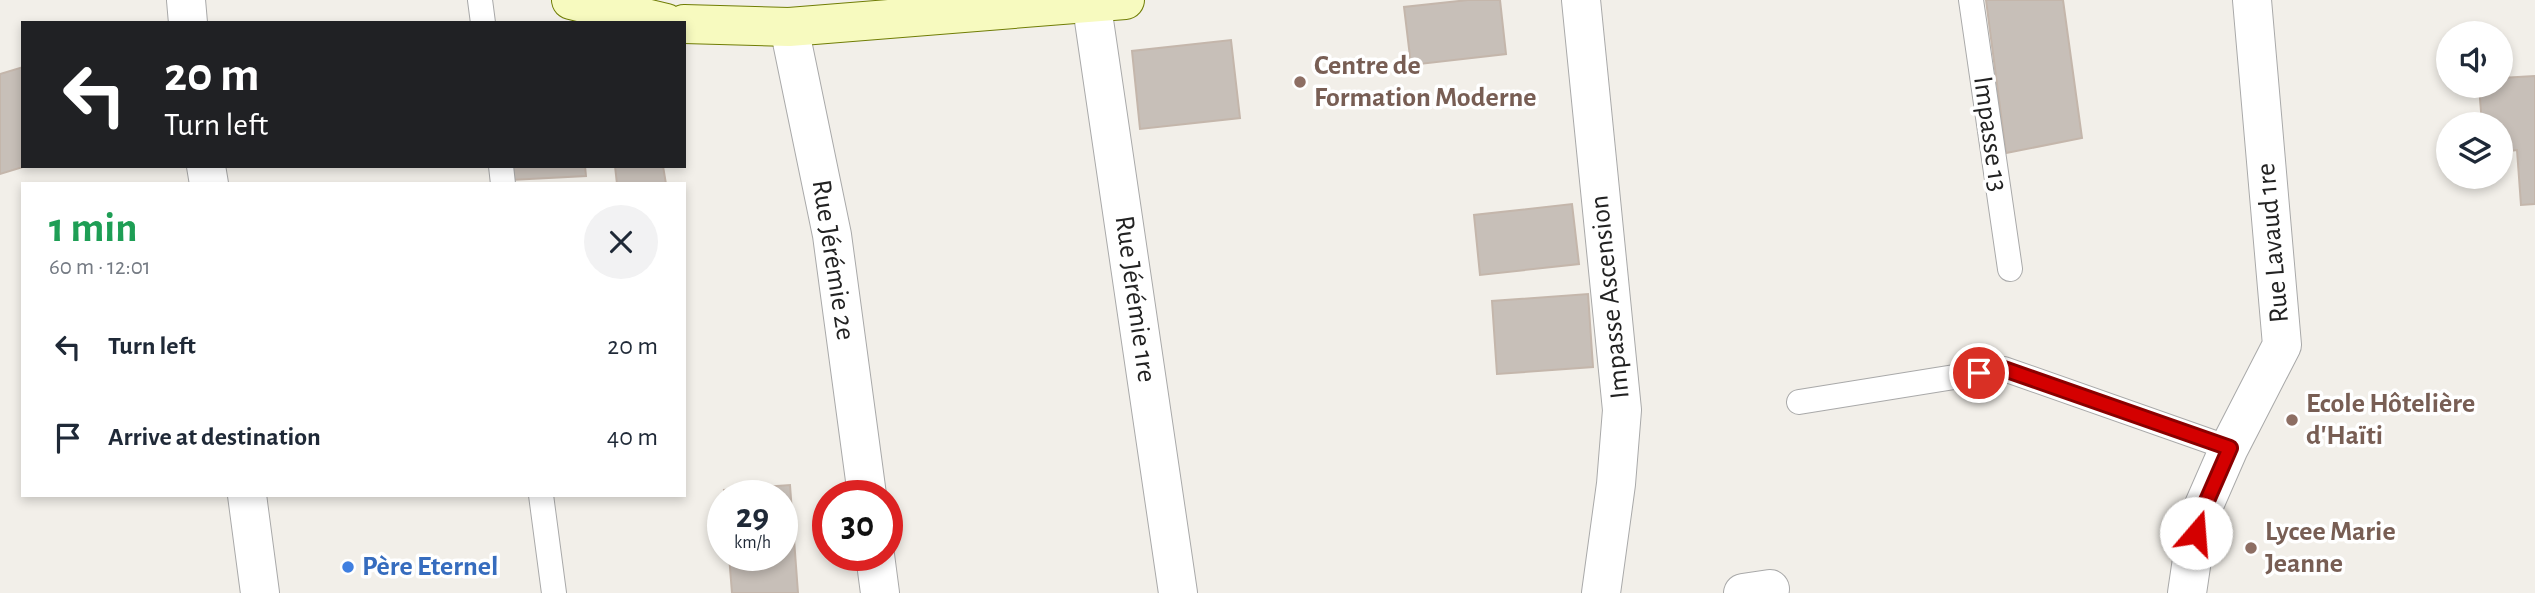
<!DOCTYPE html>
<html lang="en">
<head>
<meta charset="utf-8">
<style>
  :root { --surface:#fff; --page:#f2f2f3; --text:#1f2937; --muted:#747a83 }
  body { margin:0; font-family:"Alegreya Sans",sans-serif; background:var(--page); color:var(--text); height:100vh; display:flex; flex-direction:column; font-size:26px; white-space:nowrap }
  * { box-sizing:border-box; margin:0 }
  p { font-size:23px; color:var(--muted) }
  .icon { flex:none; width:38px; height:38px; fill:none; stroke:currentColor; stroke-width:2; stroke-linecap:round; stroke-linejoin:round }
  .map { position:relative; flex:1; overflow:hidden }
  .drawer { position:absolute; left:21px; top:182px; width:665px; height:315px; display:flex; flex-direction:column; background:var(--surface); border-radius:0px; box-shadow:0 4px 10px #0003 }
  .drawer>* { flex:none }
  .guide { position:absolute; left:21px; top:21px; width:665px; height:147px; border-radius:0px; box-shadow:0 4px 10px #0003; background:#202124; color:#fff; overflow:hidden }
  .buttons { position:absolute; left:2436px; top:21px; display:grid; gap:14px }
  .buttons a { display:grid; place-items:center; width:77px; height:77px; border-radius:50%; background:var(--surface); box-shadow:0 4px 10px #0003; font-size:35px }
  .speed { position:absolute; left:707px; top:480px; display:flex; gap:14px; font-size:35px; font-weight:700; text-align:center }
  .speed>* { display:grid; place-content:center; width:91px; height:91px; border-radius:50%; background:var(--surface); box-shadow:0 4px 10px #0003; line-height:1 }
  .speed small { font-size:18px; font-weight:400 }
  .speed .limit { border:10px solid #d22; background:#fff; color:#111 }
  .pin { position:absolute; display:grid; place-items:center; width:60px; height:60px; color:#fff; margin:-30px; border:4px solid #fff; border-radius:50%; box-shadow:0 2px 7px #0007 }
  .me { position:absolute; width:77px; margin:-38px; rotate:18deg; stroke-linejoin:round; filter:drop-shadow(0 0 5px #0008) }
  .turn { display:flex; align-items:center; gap:24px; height:147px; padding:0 28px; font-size:32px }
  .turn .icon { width:91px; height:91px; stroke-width:2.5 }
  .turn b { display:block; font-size:49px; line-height:60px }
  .round { display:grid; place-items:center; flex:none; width:74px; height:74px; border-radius:37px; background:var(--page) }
  .summary { display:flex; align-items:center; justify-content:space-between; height:119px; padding:0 28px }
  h1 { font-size:42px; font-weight:700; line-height:52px; color:#1e9e55 }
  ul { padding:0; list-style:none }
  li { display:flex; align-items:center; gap:21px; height:91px; padding:0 28px }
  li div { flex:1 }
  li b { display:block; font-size:26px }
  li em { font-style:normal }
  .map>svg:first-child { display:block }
  .building { fill:#c7bfb8; stroke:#c4b6ab; stroke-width:2 }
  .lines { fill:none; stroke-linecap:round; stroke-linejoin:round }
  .lane-casing { stroke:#a9a9a9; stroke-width:26 }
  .street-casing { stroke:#a9a9a9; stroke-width:40 }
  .secondary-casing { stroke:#707d05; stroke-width:40 }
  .lane { stroke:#fff; stroke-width:24 }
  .street { stroke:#fff; stroke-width:38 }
  .secondary { stroke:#f7fabf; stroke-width:38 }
  .route-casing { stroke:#8a0000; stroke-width:18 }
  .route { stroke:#d40000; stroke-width:12 }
  .education-dot { fill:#8d6e63; stroke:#fff; stroke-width:2.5 }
  .shop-dot { fill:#3f7fe0; stroke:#fff; stroke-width:2.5 }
  .labels { text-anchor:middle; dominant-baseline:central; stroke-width:7; stroke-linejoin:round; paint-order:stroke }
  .education-label { font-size:28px; font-weight:bold; fill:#785e54; stroke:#fff; text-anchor:start }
  .street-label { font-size:28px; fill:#222; stroke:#fff }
  .shop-label { font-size:28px; font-weight:bold; fill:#366cbe; stroke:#fff; text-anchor:start }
</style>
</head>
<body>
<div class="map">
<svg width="2535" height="593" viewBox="0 0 2535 593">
  <rect width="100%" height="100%" fill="#f2efe9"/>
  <path class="building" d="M 1468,0 L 1500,0 L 1506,54 L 1411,65 L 1404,7 Z
    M 1986,0 L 2063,0 L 2082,138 L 2006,153 Z
    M 1231,40 L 1240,118 L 1140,129 L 1132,51 Z
    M 23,67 L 23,166 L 26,166 L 0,174 L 0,74 Z
    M 2535,76 L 2535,204 L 2521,205 L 2517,150 L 2501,152 L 2501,124 L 2482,124 L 2479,86 L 2501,86 L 2501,78 Z
    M 510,166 L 585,166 L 586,176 L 511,180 Z
    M 615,166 L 663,166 L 666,184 L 617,184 Z
    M 1572,204 L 1579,264 L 1480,275 L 1474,215 Z
    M 1588,294 L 1593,367 L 1497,374 L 1492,301 Z
    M 790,485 L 798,593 L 732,593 L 729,555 L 782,555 L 782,495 L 725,495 L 724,490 Z"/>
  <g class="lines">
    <g class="lane-casing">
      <path id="lane" d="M 480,0 L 483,23
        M 1971,0 L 2010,269
        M 501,166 L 503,184
        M 1799,402 L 2004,369 L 2229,448
        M 541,495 L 554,593"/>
    </g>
    <g class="street-casing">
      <path id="street" d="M 186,0 L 188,23
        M 1091,0 L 1178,593
        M 1581,0 L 1622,410 L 1616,484 L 1601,593
        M 789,27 L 832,235 L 867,495
        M 206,166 L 209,184
        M 247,495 L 260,593
        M 875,555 L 880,593
        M 1743,593 L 1770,589
        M 2187,593 L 2198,519 L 2229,448 L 2282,345 L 2252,0"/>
    </g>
    <g class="secondary-casing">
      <path id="secondary" d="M 571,0 L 666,23
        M 684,24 L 789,27 L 1125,0"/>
    </g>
    <use href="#lane" class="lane"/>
    <use href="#street" class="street"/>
    <use href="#secondary" class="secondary"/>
  </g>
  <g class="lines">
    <g class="route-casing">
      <path id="route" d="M 1979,373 L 2004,369 L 2230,448 L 2199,519 L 2196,533"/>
    </g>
    <use href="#route" class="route"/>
  </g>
  <g class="education-dot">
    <circle cx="1300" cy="82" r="7"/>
    <circle cx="2292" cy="420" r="7"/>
    <circle cx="2251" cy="548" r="7"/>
  </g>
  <circle class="shop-dot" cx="348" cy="567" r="7"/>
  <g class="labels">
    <g class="education-label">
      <text x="1314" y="66">Centre de<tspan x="1314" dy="32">Formation Moderne</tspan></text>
      <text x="2306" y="404">Ecole Hôtelière<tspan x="2306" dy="32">d'Haïti</tspan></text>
      <text x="2265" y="532">Lycee Marie<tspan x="2265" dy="32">Jeanne</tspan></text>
    </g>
    <g class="street-label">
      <text transform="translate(1990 134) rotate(82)">Impasse 13</text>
      <text transform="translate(2273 243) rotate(-95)">Rue Lavaud 1re</text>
      <text transform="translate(833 260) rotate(81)">Rue Jérémie 2e</text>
      <text transform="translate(1610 297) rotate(-96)">Impasse Ascension</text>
      <text transform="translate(1135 299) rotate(82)">Rue Jérémie 1re</text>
    </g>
    <g class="shop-label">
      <text x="362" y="567">Père Eternel</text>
    </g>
  </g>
</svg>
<div class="buttons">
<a><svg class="icon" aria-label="sound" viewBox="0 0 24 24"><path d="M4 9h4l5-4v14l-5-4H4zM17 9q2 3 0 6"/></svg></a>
<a><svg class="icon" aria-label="layers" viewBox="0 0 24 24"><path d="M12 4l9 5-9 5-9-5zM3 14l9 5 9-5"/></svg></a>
</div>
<div class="speed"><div>29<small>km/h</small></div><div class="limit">30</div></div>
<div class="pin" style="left:1979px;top:373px;background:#d93025"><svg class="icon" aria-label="arrive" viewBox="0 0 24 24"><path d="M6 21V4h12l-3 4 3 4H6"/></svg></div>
<svg class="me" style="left:2196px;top:533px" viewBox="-20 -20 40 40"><circle r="19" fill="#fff"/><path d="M0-13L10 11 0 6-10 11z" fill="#d40000"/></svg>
<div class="guide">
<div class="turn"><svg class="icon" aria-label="left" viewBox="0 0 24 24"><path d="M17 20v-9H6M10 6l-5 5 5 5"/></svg><div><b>20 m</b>Turn left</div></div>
</div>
<section class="drawer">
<div class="summary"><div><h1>1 min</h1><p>60 m · 12:01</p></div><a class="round"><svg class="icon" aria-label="close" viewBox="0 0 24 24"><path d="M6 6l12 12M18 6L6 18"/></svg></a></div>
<ul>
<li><svg class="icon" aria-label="left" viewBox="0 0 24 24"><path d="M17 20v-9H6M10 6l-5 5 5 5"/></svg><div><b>Turn left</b></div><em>20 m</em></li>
<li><svg class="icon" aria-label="arrive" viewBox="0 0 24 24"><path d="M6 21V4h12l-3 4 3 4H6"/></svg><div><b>Arrive at destination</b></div><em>40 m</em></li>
</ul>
</section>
</div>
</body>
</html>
